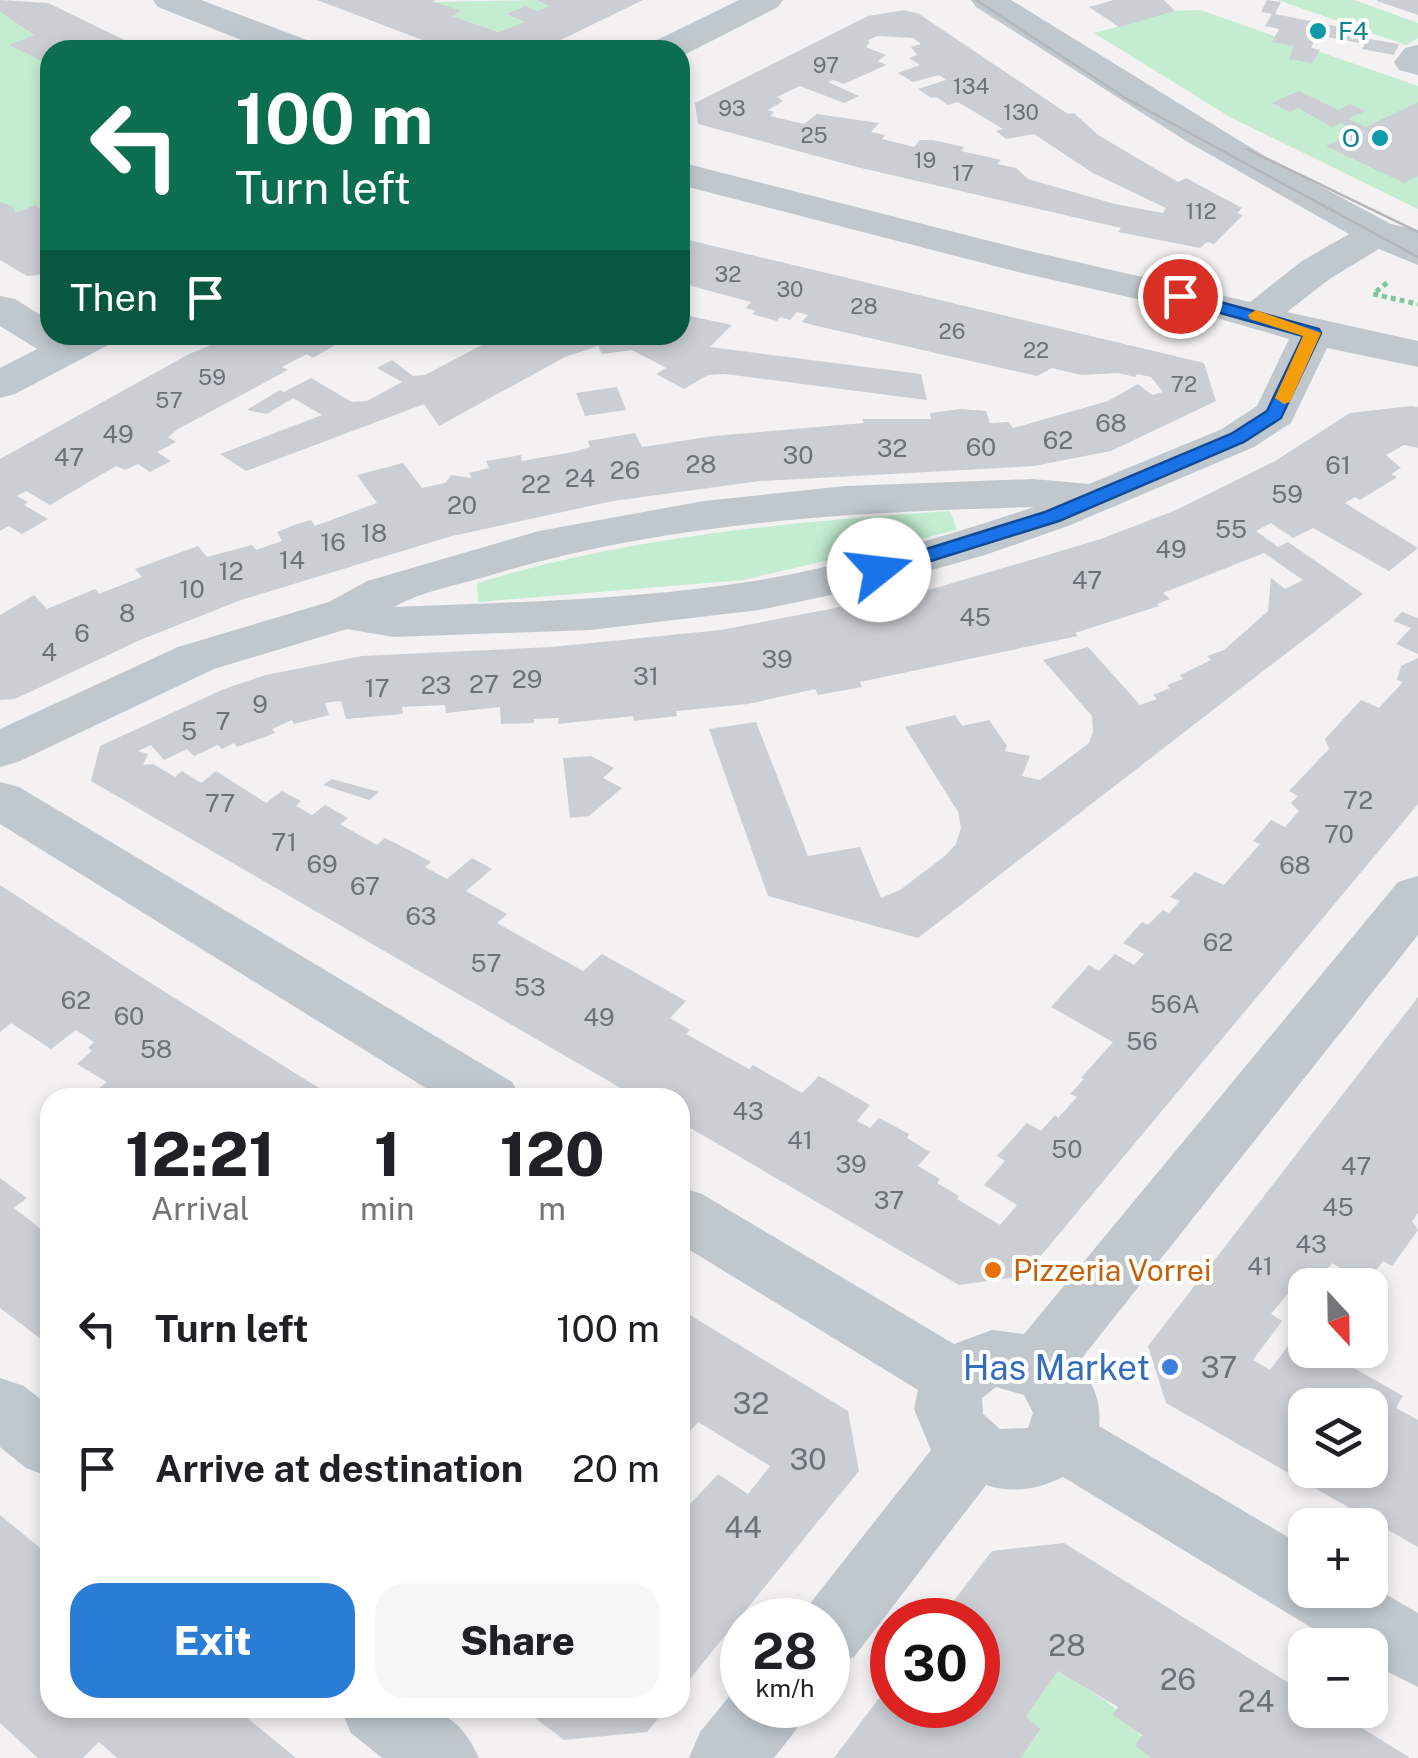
<!DOCTYPE html>
<html lang="en">
<head>
<meta charset="utf-8">
<style>
  :root { --surface:#fff; --page:#f6f6f6; --text:#202124; --muted:#757577; --accent:#297dd4 }
  body { margin:0; font-family:"Public Sans",sans-serif; background:var(--page); color:var(--text); height:100vh; display:flex; flex-direction:column; font-size:38px; white-space:nowrap }
  * { box-sizing:border-box; margin:0 }
  p { font-size:32px; color:var(--muted) }
  .icon { flex:none; width:55px; height:55px; fill:none; stroke:currentColor; stroke-width:2; stroke-linecap:round; stroke-linejoin:round }
  .map { position:relative; flex:1; overflow:hidden }
  .details { position:absolute; left:40px; top:1088px; width:650px; height:630px; display:flex; flex-direction:column; background:var(--surface); border-radius:30px; box-shadow:0 5px 15px #0003 }
  .details>* { flex:none }
  .guide { position:absolute; left:40px; top:40px; width:650px; height:305px; border-radius:30px; box-shadow:0 5px 15px #0003; background:#0b6e4f; color:#fff; overflow:hidden }
  .needle { width:65px; rotate:158deg }
  .fabs { position:absolute; left:1288px; top:1268px; display:grid; gap:20px }
  .fabs a { display:grid; place-items:center; width:100px; height:100px; border-radius:20px; background:var(--surface); box-shadow:0 5px 15px #0003; font-size:50px }
  .speed { position:absolute; left:720px; top:1598px; display:flex; gap:20px; font-size:50px; font-weight:700; text-align:center }
  .speed>* { display:grid; place-content:center; width:130px; height:130px; border-radius:50%; background:var(--surface); box-shadow:0 5px 15px #0003; line-height:1 }
  .speed small { font-size:25px; font-weight:400 }
  .speed .limit { border:15px solid #d22; background:#fff; color:#111 }
  .pin { position:absolute; display:grid; place-items:center; width:85px; height:85px; color:#fff; margin:-42px; border:5px solid #fff; border-radius:50%; box-shadow:0 2px 10px #0007 }
  .me { position:absolute; width:110px; margin:-55px; rotate:74deg; stroke-linejoin:round; filter:drop-shadow(0 0 8px #0008) }
  .turn { display:flex; align-items:center; gap:35px; height:210px; padding:0 30px; font-size:45px }
  .turn .icon { width:130px; height:130px; stroke-width:2.5 }
  .turn b { display:block; font-size:70px; line-height:85px }
  .then { display:flex; align-items:center; height:95px; padding:0 30px; background:#0003; gap:20px; font-size:38px }
  .eta { display:flex; justify-content:space-evenly; align-items:center; height:170px; text-align:center }
  .eta b { font-size:60px; font-weight:800; line-height:70px }
  .primary-button { display:flex; gap:20px; margin-top:auto; padding:20px 30px }
  .primary-button a { flex:1; height:115px; border-radius:30px; background:var(--accent); color:#fff; font-size:40px; font-weight:800; line-height:115px; text-align:center }
  .primary-button a+a { background:var(--page); color:var(--text) }
  ul { padding:0; list-style:none }
  li { display:flex; align-items:center; gap:30px; height:140px; padding:0 30px }
  li div { flex:1 }
  li b { display:block; font-size:38px }
  li em { font-style:normal }
  .map>svg:first-child { display:block }
  .green { fill:#c3ecd1 }
  .building { fill:#cbced2; fill-rule:evenodd }
  .lines { fill:none; stroke-linecap:round; stroke-linejoin:round }
  .path { stroke:#7ec79f; stroke-width:5; stroke-dasharray:5 4; stroke-linecap:butt }
  .minor { fill:#c0c8ce; fill-rule:evenodd }
  .tram { stroke:#b3b6ba; stroke-width:2.5 }
  .route { fill:#1a73e8; stroke:#114b97; stroke-width:2.5 }
  .slow { fill:#f59e0b }
  .culture-dot { fill:#0f9aa8; stroke:#fff; stroke-width:4 }
  .food-dot { fill:#e8710a; stroke:#fff; stroke-width:4 }
  .shop-dot { fill:#3f7fe0; stroke:#fff; stroke-width:4 }
  .labels { text-anchor:middle; dominant-baseline:central; stroke-width:8; stroke-linejoin:round; paint-order:stroke }
  .far-number-label { font-size:22px; fill:#6a737a }
  .far-culture-label { font-size:25px; fill:#0d838f; stroke:#fff; text-anchor:start }
  .number-label { font-size:25px; fill:#6a737a }
  .food-label { font-size:30px; fill:#c56008; stroke:#fff; text-anchor:start }
  .near-number-label { font-size:30px; fill:#6a737a }
  .near-shop-label { font-size:35px; fill:#366cbe; stroke:#fff; text-anchor:end }
</style>
</head>
<body>
<div class="map">
<svg width="1418" height="1758" viewBox="0 0 1418 1758">
  <rect width="100%" height="100%" fill="#f3f1f1"/>
  <path class="green" d="M 536,0 L 549,6 L 538,11 L 525,6 L 508,14 L 525,22 L 498,32 L 452,16 L 459,11 L 433,2 Z
    M 1278,0 L 1354,0 L 1418,23 L 1418,38 L 1406,45 Z
    M 1200,10 L 1418,86 L 1418,209 L 1230,117 L 1094,33 L 1175,11 Z
    M 0,12 L 34,35 L 10,45 L 50,65 L 50,211 L 46,212 L 35,205 L 16,213 L 12,206 L 0,202 Z
    M 950,511 L 957,530 L 743,580 L 478,602 L 477,583 C 630,536 791,522 950,511 Z
    M 1058,1671 C 1098,1695 1134,1713 1151,1758 L 1021,1758 L 1041,1730 L 1026,1717 Z"/>
  <path class="building" d="M 0,0 L 48,3 L 145,50 L 50,50 L 50,65 L 9,45 L 34,35 L 0,12 Z
    M 317,0 L 436,0 L 433,2 L 461,11 L 452,16 L 498,32 L 525,22 L 507,14 L 525,6 L 538,11 L 549,6 L 536,0 L 643,0 L 540,50 L 449,50 Z
    M 1114,0 L 1164,0 L 1175,11 L 1119,27 L 1089,7 Z
    M 1267,0 L 1281,2 L 1275,14 L 1370,33 L 1369,39 L 1399,44 L 1394,55 L 1362,49 L 1365,44 L 1316,35 L 1311,48 L 1320,50 L 1312,63 L 1289,59 L 1294,46 L 1272,42 L 1279,29 L 1265,26 L 1272,14 L 1261,12 Z
    M 1378,0 L 1418,0 L 1418,15 L 1377,1 Z
    M 905,10 L 919,14 L 1068,114 L 1074,113 L 1098,135 L 1178,182 L 1186,178 L 1242,208 L 1237,213 L 1243,215 L 1214,244 L 1207,242 L 1200,248 L 1118,232 L 1121,228 L 857,167 L 698,124 L 695,103 L 868,16 ZM 877,36 L 913,38 L 921,44 L 911,47 L 917,55 L 909,58 L 920,65 L 898,73 L 913,82 L 939,75 L 946,80 L 918,89 L 931,98 L 936,97 L 948,105 L 958,102 L 1003,129 L 996,131 L 1006,139 L 1034,134 L 1093,173 L 1166,208 L 1163,213 L 1115,204 L 1028,179 L 1016,168 L 997,164 L 1001,160 L 961,151 L 964,147 L 933,140 L 920,140 L 914,147 L 882,139 L 885,135 L 871,132 L 879,123 L 817,114 L 804,124 L 770,116 L 774,112 L 768,110 L 783,101 L 777,97 L 800,86 L 844,103 L 859,96 L 828,82 L 833,80 L 844,84 L 886,65 L 878,61 L 886,55 L 866,47 L 870,42 L 867,41 Z
    M 1299,91 L 1338,110 L 1350,104 L 1365,111 L 1349,119 L 1366,127 L 1418,102 L 1418,176 L 1404,183 L 1326,146 L 1358,131 L 1341,123 L 1332,127 L 1298,108 L 1290,112 L 1272,103 Z
    M 0,202 L 12,206 L 16,213 L 35,205 L 46,212 L 50,211 L 50,274 L 27,276 L 0,260 Z
    M 680,238 L 1204,363 L 1216,401 L 1111,451 L 1034,466 L 760,481 L 613,501 L 452,536 L 241,600 L 140,640 L 15,699 L 0,700 L 0,615 L 34,595 L 47,609 L 95,589 L 99,594 L 142,577 L 135,569 L 198,546 L 207,557 L 252,545 L 256,550 L 282,541 L 277,532 L 297,524 L 311,520 L 315,526 L 377,503 L 357,475 L 403,463 L 422,488 L 445,483 L 451,475 L 472,478 L 469,473 L 489,468 L 486,461 L 521,455 L 522,461 L 573,452 L 590,447 L 588,441 L 635,433 L 642,447 L 714,436 L 864,423 L 862,419 L 931,419 L 930,413 L 961,409 L 986,411 L 990,423 L 1008,422 L 1013,428 L 1108,401 L 1138,384 L 1152,395 L 1163,392 L 1151,377 L 1137,374 L 1135,377 L 1118,373 L 1081,375 L 1052,368 L 1037,376 L 817,326 L 802,322 L 808,315 L 797,312 L 790,320 L 780,317 L 777,321 L 752,314 L 756,311 L 746,308 L 751,302 L 680,283 Z
    M 680,314 L 732,325 L 710,347 L 921,374 L 927,400 L 725,374 L 708,375 L 684,389 L 656,374 L 666,368 L 632,350 L 602,354 L 598,346 L 565,357 L 439,426 L 424,404 L 246,471 L 220,454 L 322,415 L 293,398 L 267,414 L 247,410 L 280,390 L 284,392 L 311,378 L 352,402 L 367,401 L 402,382 L 377,368 L 392,360 L 413,376 L 425,375 L 482,345 L 482,335 L 680,335 Z
    M 235,335 L 352,335 L 313,358 L 307,354 L 282,367 L 288,370 L 178,429 L 168,437 L 176,442 L 157,452 L 171,461 L 150,472 L 138,464 L 125,470 L 116,466 L 50,505 L 26,491 L 17,496 L 28,502 L 24,505 L 48,519 L 22,534 L 9,526 L 0,531 L 0,459 L 189,354 Z
    M 617,387 L 626,410 L 585,416 L 576,393 Z
    M 1411,406 L 1418,407 L 1418,448 L 1404,445 L 1386,455 L 1401,468 L 1391,474 L 1397,477 L 1360,500 L 1355,497 L 1345,503 L 1418,548 L 1389,571 L 1313,528 L 1293,538 L 1271,523 L 1256,531 L 1278,547 L 1288,542 L 1363,594 L 918,938 L 768,896 L 709,729 L 756,722 L 808,856 L 860,847 L 881,898 L 900,890 L 945,856 L 956,844 L 961,828 L 958,812 L 905,727 L 955,715 L 962,726 L 989,720 L 1007,746 L 1005,751 L 1030,756 L 1022,776 L 1040,780 L 1089,743 L 1093,731 L 1092,716 L 1043,660 L 1088,647 L 1140,705 L 1157,699 L 1153,695 L 1170,688 L 1167,685 L 1183,679 L 1180,675 L 1211,660 L 1207,656 L 1224,650 L 1268,611 L 1271,578 L 1285,589 L 1303,580 L 1264,553 L 1163,593 L 1170,599 L 1157,604 L 1159,606 L 1075,633 L 1078,636 L 860,682 L 862,687 L 818,695 L 815,689 L 748,704 L 676,711 L 677,716 L 634,721 L 633,716 L 558,724 L 559,718 L 534,719 L 534,723 L 501,724 L 500,707 L 446,713 L 445,705 L 402,707 L 403,714 L 346,719 L 341,701 L 325,703 L 329,715 L 294,724 L 292,720 L 272,729 L 275,733 L 237,747 L 234,743 L 222,749 L 218,745 L 194,756 L 187,749 L 164,760 L 151,745 L 138,751 L 148,754 L 143,765 L 153,764 L 175,777 L 182,771 L 201,783 L 216,771 L 266,803 L 282,791 L 301,801 L 296,806 L 312,815 L 325,805 L 348,818 L 340,824 L 377,845 L 385,838 L 409,850 L 431,862 L 425,867 L 447,879 L 472,858 L 492,869 L 466,891 L 507,914 L 497,923 L 583,971 L 602,954 L 686,1001 L 670,1018 L 690,1030 L 686,1034 L 749,1069 L 753,1065 L 802,1093 L 819,1076 L 870,1105 L 857,1121 L 870,1128 L 879,1118 L 909,1134 L 907,1138 L 930,1152 L 918,1166 L 940,1179 L 937,1183 L 959,1196 L 957,1199 L 1000,1225 L 1017,1205 L 984,1185 L 1005,1161 L 997,1156 L 1027,1123 L 1041,1131 L 1055,1115 L 1058,1118 L 1077,1097 L 1070,1094 L 1084,1079 L 1081,1078 L 1113,1042 L 1051,1007 L 1089,965 L 1099,971 L 1115,954 L 1134,965 L 1144,954 L 1123,943 L 1142,922 L 1148,925 L 1163,910 L 1169,913 L 1180,901 L 1170,897 L 1195,872 L 1224,885 L 1260,844 L 1253,841 L 1271,820 L 1285,827 L 1299,811 L 1291,803 L 1298,796 L 1289,791 L 1329,749 L 1325,739 L 1361,700 L 1379,708 L 1403,682 L 1397,680 L 1401,666 L 1418,658 L 1418,804 L 1024,1276 L 959,1285 L 680,1122 L 680,1098 L 638,1098 L 91,781 L 100,746 L 224,689 L 266,675 L 362,656 L 552,647 L 721,630 L 929,590 L 1101,539 L 1176,510 L 1275,461 L 1350,413 Z
    M 1402,612 L 1418,618 L 1418,654 L 1396,644 L 1411,628 L 1393,621 Z
    M 591,756 L 614,768 L 603,778 L 622,788 L 589,816 L 570,818 L 563,758 Z
    M 332,779 L 379,792 L 369,800 L 323,785 Z
    M 0,885 L 141,977 L 335,1098 L 112,1098 L 98,1089 L 107,1082 L 77,1064 L 92,1051 L 88,1048 L 94,1042 L 76,1030 L 51,1049 L 11,1023 L 0,1032 Z
    M 1418,997 L 1418,1213 L 1412,1221 L 1418,1230 L 1392,1266 L 1383,1261 L 1367,1283 L 1332,1263 L 1322,1276 L 1309,1268 L 1271,1314 L 1282,1321 L 1253,1360 L 1270,1370 L 1296,1335 L 1305,1340 L 1305,1350 L 1322,1350 L 1403,1396 L 1396,1408 L 1418,1420 L 1418,1547 L 1166,1403 L 1148,1346 ZM 1305,1405 L 1370,1405 L 1370,1470 L 1305,1470 Z
    M 0,1178 L 27,1198 L 14,1208 L 50,1236 L 50,1346 L 0,1308 Z
    M 680,1309 L 848,1411 L 859,1471 L 680,1691 L 680,1515 L 718,1474 L 748,1494 L 770,1466 L 698,1422 L 685,1437 L 680,1433 Z
    M 0,1515 L 50,1556 L 50,1708 L 235,1708 L 296,1758 L 117,1758 L 99,1742 L 83,1758 L 38,1758 L 0,1723 Z
    M 1064,1543 L 1305,1693 L 1305,1710 L 1333,1710 L 1410,1758 L 1151,1758 L 1135,1746 L 1142,1735 L 1113,1715 L 1118,1707 L 1058,1671 L 1026,1717 L 1041,1729 L 1021,1758 L 834,1758 L 892,1681 L 892,1705 L 978,1705 L 978,1620 L 939,1620 L 992,1551 Z
    M 522,1708 L 667,1708 L 647,1732 L 564,1740 Z"/>
  <g class="lines">
    <path class="path" d="M 1387,283 L 1373,294 L 1418,304"/>
    <path class="minor" d="M 153,0 L 201,0 L 312,42 L 317,50 L 267,50 L 158,7 Z
      M 739,0 L 783,0 L 778,7 L 680,57 L 680,50 L 648,50 L 653,42 Z
      M 971,0 L 1011,0 L 1266,157 L 1391,224 L 1418,230 L 1418,265 L 1379,249 L 1331,278 L 1287,312 L 1418,341 L 1418,367 L 1327,348 L 1291,423 L 1254,447 L 1068,526 L 985,555 L 879,585 L 759,610 L 590,630 L 393,637 L 347,629 L 214,669 L 18,762 L 0,767 L 0,729 L 178,647 L 329,602 L 367,581 L 539,531 L 704,501 L 846,486 L 1033,479 L 1089,484 L 1222,429 L 1257,406 L 1289,339 L 1203,314 L 1018,272 L 680,185 L 680,162 L 1021,249 L 1250,302 L 1302,261 L 1349,234 L 1186,141 L 976,7 ZM 1034,507 C 944,537 854,564 760,580 C 639,600 516,602 394,607 C 422,591 458,585 488,576 C 665,522 851,512 1034,507 Z
      M 1418,45 L 1418,75 L 1399,70 L 1394,62 L 1405,48 Z
      M 0,296 L 15,299 L 50,321 L 50,335 L 116,335 L 110,344 L 15,394 L 0,398 L 0,368 L 37,349 L 0,326 Z
      M 0,782 L 19,787 L 512,1082 L 521,1098 L 442,1098 L 0,824 Z
      M 1418,876 L 1418,935 L 1078,1363 C 1093,1381 1102,1404 1099,1426 L 1305,1547 L 1305,1590 L 1370,1590 L 1370,1585 L 1418,1613 L 1418,1687 L 1370,1663 L 1370,1645 L 1340,1645 L 1063,1477 C 1038,1489 1013,1494 986,1485 L 854,1657 L 828,1667 L 828,1620 L 797,1620 L 931,1450 L 914,1409 L 918,1390 L 680,1244 L 680,1187 L 702,1194 L 954,1344 L 992,1330 L 1024,1334 L 1398,882 ZM 996,1387 L 1024,1395 L 1033,1413 L 1028,1428 L 1000,1429 L 983,1414 L 982,1398 Z
      M 0,1378 L 24,1386 L 50,1407 L 50,1477 L 26,1468 L 0,1447 Z
      M 742,1681 L 742,1705 L 807,1705 L 796,1730 L 774,1758 L 689,1758 L 700,1732 Z
      M 340,1708 C 401,1704 451,1693 479,1758 L 382,1758 L 351,1733 Z"/>
    <path class="tram" d="M 976,0 L 1127,99 L 1418,257
      M 1247,149 L 1418,232"/>
  </g>
  <path class="route" d="M 1180,291 L 1319,329 L 1321,333 L 1281,418 L 1244,442 L 1059,521 L 886,575 L 872,575 L 872,566 L 1045,512 L 1231,434 L 1267,411 L 1303,336 L 1174,300 L 1174,293 Z"/>
  <path class="slow" d="M 1256,310 L 1321,333 L 1290,402 L 1284,404 L 1275,398 L 1303,336 L 1250,319 L 1248,315 Z"/>
  <g class="culture-dot">
    <circle cx="1318" cy="31" r="10"/>
    <circle cx="1380" cy="138" r="10"/>
  </g>
  <circle class="food-dot" cx="993" cy="1270" r="10"/>
  <circle class="shop-dot" cx="1170" cy="1367" r="10"/>
  <g class="labels">
    <g class="far-number-label">
      <text x="826" y="65">97</text>
      <text x="971" y="86">134</text>
      <text x="732" y="108">93</text>
      <text x="1021" y="112">130</text>
      <text x="814" y="135">25</text>
      <text x="925" y="160">19</text>
      <text x="963" y="173">17</text>
      <text x="1201" y="211">112</text>
      <text x="728" y="274">32</text>
      <text x="790" y="289">30</text>
      <text x="864" y="306">28</text>
      <text x="952" y="331">26</text>
      <text x="1036" y="350">22</text>
      <text x="212" y="377">59</text>
      <text x="1184" y="384">72</text>
      <text x="169" y="400">57</text>
    </g>
    <g class="far-culture-label">
      <text x="1338" y="31">F4</text>
      <text x="1360" y="138" text-anchor="end">O</text>
    </g>
    <g class="number-label">
      <text x="1111" y="423">68</text>
      <text x="118" y="434">49</text>
      <text x="1058" y="440">62</text>
      <text x="981" y="447">60</text>
      <text x="892" y="448">32</text>
      <text x="798" y="455">30</text>
      <text x="69" y="457">47</text>
      <text x="701" y="464">28</text>
      <text x="1338" y="465">61</text>
      <text x="625" y="470">26</text>
      <text x="580" y="478">24</text>
      <text x="536" y="484">22</text>
      <text x="1287" y="494">59</text>
      <text x="462" y="505">20</text>
      <text x="1231" y="529">55</text>
      <text x="374" y="533">18</text>
      <text x="333" y="542">16</text>
      <text x="1171" y="549">49</text>
      <text x="292" y="560">14</text>
      <text x="231" y="571">12</text>
      <text x="1087" y="580">47</text>
      <text x="192" y="589">10</text>
      <text x="127" y="613">8</text>
      <text x="975" y="617">45</text>
      <text x="82" y="633">6</text>
      <text x="49" y="652">4</text>
      <text x="777" y="659">39</text>
      <text x="646" y="676">31</text>
      <text x="527" y="679">29</text>
      <text x="484" y="684">27</text>
      <text x="436" y="685">23</text>
      <text x="377" y="688">17</text>
      <text x="260" y="704">9</text>
      <text x="223" y="721">7</text>
      <text x="189" y="731">5</text>
      <text x="1358" y="800">72</text>
      <text x="220" y="803">77</text>
      <text x="1339" y="834">70</text>
      <text x="284" y="842">71</text>
      <text x="322" y="864">69</text>
      <text x="1295" y="865">68</text>
      <text x="365" y="886">67</text>
      <text x="421" y="916">63</text>
      <text x="1218" y="942">62</text>
      <text x="486" y="963">57</text>
      <text x="530" y="987">53</text>
      <text x="76" y="1000">62</text>
      <text x="1175" y="1004">56A</text>
      <text x="129" y="1016">60</text>
      <text x="599" y="1017">49</text>
      <text x="1142" y="1041">56</text>
      <text x="156" y="1049">58</text>
      <text x="748" y="1111">43</text>
      <text x="800" y="1140">41</text>
      <text x="1067" y="1149">50</text>
      <text x="851" y="1164">39</text>
      <text x="1356" y="1166">47</text>
      <text x="889" y="1200">37</text>
      <text x="1338" y="1207">45</text>
      <text x="1311" y="1244">43</text>
      <text x="1260" y="1266">41</text>
    </g>
    <g class="food-label">
      <text x="1013" y="1270">Pizzeria Vorrei</text>
    </g>
    <g class="near-number-label">
      <text x="1219" y="1367">37</text>
      <text x="751" y="1403">32</text>
      <text x="808" y="1459">30</text>
      <text x="743" y="1527">44</text>
      <text x="1067" y="1645">28</text>
      <text x="1178" y="1679">26</text>
      <text x="1256" y="1701">24</text>
    </g>
    <g class="near-shop-label">
      <text x="1150" y="1367">Has Market</text>
    </g>
  </g>
</svg>
<div class="fabs">
<a><svg class="needle" viewBox="-14 -14 28 28"><path d="M0-13l5 13h-10z" fill="#e53935"/><path d="M0 13l5-13h-10z" fill="#757577"/></svg></a>
<a><svg class="icon" aria-label="layers" viewBox="0 0 24 24"><path d="M12 4l9 5-9 5-9-5zM3 14l9 5 9-5"/></svg></a>
<a>+</a>
<a>−</a>
</div>
<div class="speed"><div>28<small>km/h</small></div><div class="limit">30</div></div>
<div class="pin" style="left:1180px;top:296px;background:#d93025"><svg class="icon" aria-label="arrive" viewBox="0 0 24 24"><path d="M6 21V4h12l-3 4 3 4H6"/></svg></div>
<svg class="me" style="left:879px;top:570px" viewBox="-20 -20 40 40"><circle r="19" fill="#fff"/><path d="M0-13L10 11 0 6-10 11z" fill="#1a73e8"/></svg>
<div class="guide">
<div class="turn"><svg class="icon" aria-label="left" viewBox="0 0 24 24"><path d="M17 20v-9H6M10 6l-5 5 5 5"/></svg><div><b>100 m</b>Turn left</div></div>
<div class="then">Then<svg class="icon" aria-label="arrive" viewBox="0 0 24 24"><path d="M6 21V4h12l-3 4 3 4H6"/></svg></div>
</div>
<section class="details">
<div class="eta">
<div><b>12:21</b><p>Arrival</p></div>
<div><b>1</b><p>min</p></div>
<div><b>120</b><p>m</p></div>
</div>
<ul>
<li><svg class="icon" aria-label="left" viewBox="0 0 24 24"><path d="M17 20v-9H6M10 6l-5 5 5 5"/></svg><div><b>Turn left</b></div><em>100 m</em></li>
<li><svg class="icon" aria-label="arrive" viewBox="0 0 24 24"><path d="M6 21V4h12l-3 4 3 4H6"/></svg><div><b>Arrive at destination</b></div><em>20 m</em></li>
</ul>
<div class="primary-button"><a>Exit</a><a>Share</a></div>
</section>
</div>
</body>
</html>
